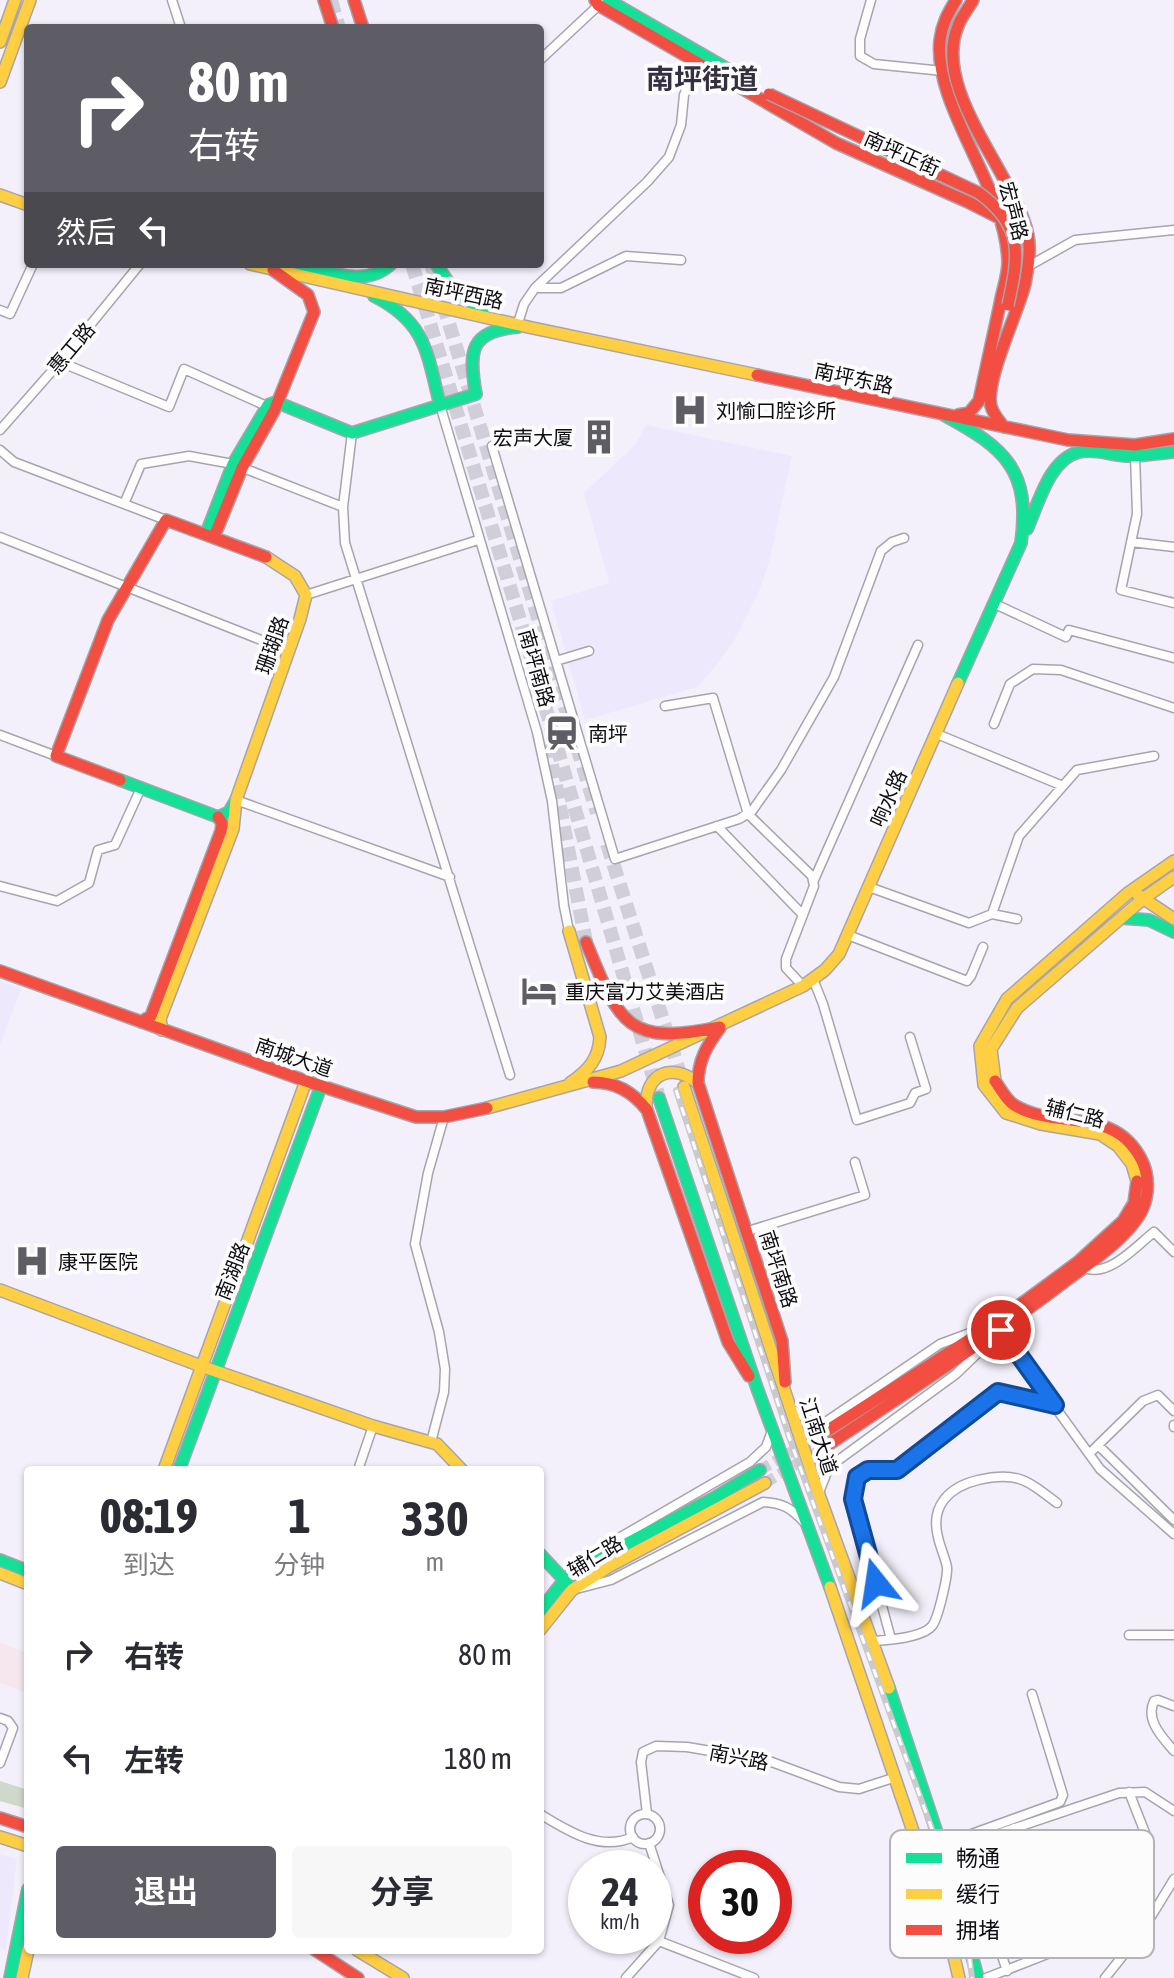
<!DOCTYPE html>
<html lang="zh">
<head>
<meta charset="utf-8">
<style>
  :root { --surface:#fff; --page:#f7f7f7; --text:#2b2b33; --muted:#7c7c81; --accent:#5e5c64 }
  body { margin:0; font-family:"Asap Condensed","Noto Sans SC",sans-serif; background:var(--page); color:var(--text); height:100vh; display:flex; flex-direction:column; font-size:30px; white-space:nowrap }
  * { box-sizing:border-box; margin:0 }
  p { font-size:26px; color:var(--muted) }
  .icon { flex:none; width:44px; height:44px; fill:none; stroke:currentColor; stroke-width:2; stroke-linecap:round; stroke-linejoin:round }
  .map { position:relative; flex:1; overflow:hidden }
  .panel { position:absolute; left:24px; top:1466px; width:520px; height:488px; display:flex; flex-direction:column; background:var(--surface); border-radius:8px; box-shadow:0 2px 6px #0004 }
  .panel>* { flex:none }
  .banner { position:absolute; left:24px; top:24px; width:520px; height:244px; border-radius:8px; box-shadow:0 2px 6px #0004; background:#5e5c64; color:#fff; overflow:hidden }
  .speed { position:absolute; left:568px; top:1850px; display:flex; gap:16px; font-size:40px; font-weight:700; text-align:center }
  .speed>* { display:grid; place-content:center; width:104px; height:104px; border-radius:50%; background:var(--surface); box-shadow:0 2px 6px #0004; line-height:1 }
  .speed small { font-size:20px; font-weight:400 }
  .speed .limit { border:12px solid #d22; background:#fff; color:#111 }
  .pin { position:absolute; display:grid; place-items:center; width:68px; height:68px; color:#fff; margin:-34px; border:4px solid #fff; border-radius:50%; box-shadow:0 2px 8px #0007 }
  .me { position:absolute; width:88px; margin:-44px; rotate:345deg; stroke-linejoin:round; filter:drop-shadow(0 0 6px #0008) }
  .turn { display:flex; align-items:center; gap:28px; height:168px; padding:0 32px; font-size:36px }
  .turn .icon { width:104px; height:104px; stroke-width:2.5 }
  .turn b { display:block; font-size:56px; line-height:68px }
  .then { display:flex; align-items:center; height:76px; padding:0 32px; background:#0003; gap:16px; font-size:30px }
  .eta { display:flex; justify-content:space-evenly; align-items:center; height:136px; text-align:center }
  .eta b { font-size:48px; font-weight:700; line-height:56px }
  .cta { display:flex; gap:16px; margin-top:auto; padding:16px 32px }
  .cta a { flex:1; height:92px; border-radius:8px; background:var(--accent); color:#fff; font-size:32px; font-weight:700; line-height:92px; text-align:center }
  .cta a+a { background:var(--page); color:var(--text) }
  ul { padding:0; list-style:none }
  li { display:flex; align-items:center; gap:24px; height:104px; padding:0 32px }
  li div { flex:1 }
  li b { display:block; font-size:30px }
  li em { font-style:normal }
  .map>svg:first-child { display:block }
  .built { fill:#eee8fc }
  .medical { fill:#f6e6ee }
  .forest { fill:#d0d7cb }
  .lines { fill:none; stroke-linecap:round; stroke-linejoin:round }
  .secondary-tunnel { stroke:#d0ced8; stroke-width:11; stroke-dasharray:11 5.5; stroke-linecap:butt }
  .highway-tunnel { stroke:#d0ced8; stroke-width:14; stroke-dasharray:14 7; stroke-linecap:butt }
  .street-casing { stroke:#a7a4ac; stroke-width:11 }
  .fast-casing { stroke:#a7a4ac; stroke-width:14 }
  .slow-casing { stroke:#a7a4ac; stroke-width:14 }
  .jam-casing { stroke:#a7a4ac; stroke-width:14 }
  .street { stroke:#fdfdfe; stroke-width:8 }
  .fast { stroke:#16e098; stroke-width:11 }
  .slow { stroke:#ffcf43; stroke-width:11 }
  .jam { stroke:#f24e42; stroke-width:11 }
  .rail-casing { stroke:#cac9cc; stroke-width:6 }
  .rail { stroke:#fcfcfc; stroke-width:3; stroke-dasharray:9; stroke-linecap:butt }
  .jam-bridge-casing { stroke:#a7a4ac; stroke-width:14; stroke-linecap:butt }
  .jam-bridge { stroke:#f24e42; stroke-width:11 }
  .route-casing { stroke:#114b97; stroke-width:20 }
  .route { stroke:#1a73e8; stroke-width:14 }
  .labels { text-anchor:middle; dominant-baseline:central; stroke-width:8; stroke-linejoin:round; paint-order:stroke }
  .street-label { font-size:20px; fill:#0d0c12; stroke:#fcfcfc }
  .poi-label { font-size:20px; fill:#0d0c12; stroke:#fcfcfc; text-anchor:start }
  .district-label { font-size:28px; font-weight:bold; fill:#35303f; stroke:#fcfcfc }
  .key { fill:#fcfcfc; stroke:#b4b4b6; stroke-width:2 }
  .key-label { font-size:22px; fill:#0d0c12 }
</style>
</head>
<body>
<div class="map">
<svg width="1174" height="1978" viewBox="0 0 1174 1978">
  <rect width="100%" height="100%" fill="#f3f0fb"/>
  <path class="built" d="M 646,425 L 792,456 L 770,558 L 761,587 L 735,639 L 719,662 L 698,687 L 585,720 L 551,601 L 609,583 L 584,493 L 635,445 Z
    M 0,981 L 21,989 L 0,1045 Z
    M 0,1854 L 17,1859 L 6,1950 L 0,1947 Z"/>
  <path class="medical" d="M 0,1643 L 28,1653 L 28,1693 L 0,1683 Z"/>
  <path class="forest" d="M 0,1781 L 28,1790 L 28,1809 L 0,1801 Z"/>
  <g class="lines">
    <path class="secondary-tunnel" d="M 760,1470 L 817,1437
      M 765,1483 L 822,1449"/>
    <path class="highway-tunnel" d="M 331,0 L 339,28
      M 412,264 L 520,620 L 659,1098
      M 431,264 L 597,813
      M 548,744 L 586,942
      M 607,844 L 683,1083"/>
    <g class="street-casing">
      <path id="street" d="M 172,0 L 181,28
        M 871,0 L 860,39 L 860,56 L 874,64 L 943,71
        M 540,60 L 601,3
        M 1027,267 L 1075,240 L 1174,230
        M 536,288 L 561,288 L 626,256 L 681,260
        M 0,310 L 10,314 L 33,264
        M 518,323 L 524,304 L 535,288 L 647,182 L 669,157 L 681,125 L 684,95 L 699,59
        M 60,362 L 169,407 L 184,369 L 271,408
        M 440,405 L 537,732 L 552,801 L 564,906 L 569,931
        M 0,430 L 60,362 L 140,264
        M 352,433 L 343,507 L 345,543 L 510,1075
        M 492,446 L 615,859 L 739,819 L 752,811 L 781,770 L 834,677 L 881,551 L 892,542 L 904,538
        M 0,450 L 14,462 L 166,520
        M 1135,455 L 1137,514 L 1121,590 L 1174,603
        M 124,504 L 141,464 L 189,456 L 233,464 L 343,507
        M 0,537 L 289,651
        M 1131,542 L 1174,547
        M 306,595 L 478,540
        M 995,604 L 1066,637 L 1069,630 L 1174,658
        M 556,661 L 589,651
        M 665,706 L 713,698 L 748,814 L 812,876 L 814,886 L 786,959 L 786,968 L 803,986
        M 994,724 L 1010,684 L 1033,669 L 1061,670 L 1174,708
        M 937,734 L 1063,786
        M 0,735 L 56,756
        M 236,800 L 450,877
        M 717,826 L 803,915
        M 814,880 L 918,645
        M 0,886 L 57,901 L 89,883 L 98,850 L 115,845 L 141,788
        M 869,887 L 969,923 L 992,914 L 1017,919
        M 992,914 L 1019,836 L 1077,770 L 1154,756
        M 848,935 L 967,981 L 971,976 L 983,947
        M 813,979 L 823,1004 L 857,1120 L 910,1103 L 915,1093 L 926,1089 L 910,1037
        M 748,1231 L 865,1195 L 855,1162
        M 1081,1266 C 1106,1281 1135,1247 1154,1232 L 1174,1252
        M 1000,1331 L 1100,1469 L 1174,1534
        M 795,1411 L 812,1423 L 827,1421 L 940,1344 L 978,1330
        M 1174,1425 L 1174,1427
        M 431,1442 L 444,1392 L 445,1369 L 439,1332 L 415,1244 L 428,1173 L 444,1117
        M 1098,1445 L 1174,1520
        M 1089,1454 L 1143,1401 L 1158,1395 L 1174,1411
        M 358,1470 L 373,1426
        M 820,1490 L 829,1467 L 956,1374 L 985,1346
        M 583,1563 L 593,1553 L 750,1462 L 766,1447 L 772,1431
        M 580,1588 L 611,1580 L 763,1502 C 783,1503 791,1508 804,1522
        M 1129,1635 L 1174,1635
        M 891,1639 L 853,1499 L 857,1477 L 868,1470 L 897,1470 L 998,1392 L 1055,1405
        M 873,1641 C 888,1640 922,1638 932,1626 C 938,1619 948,1576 947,1567 C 945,1557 940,1547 938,1537 C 930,1506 949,1487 978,1480 C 1017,1471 1027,1480 1057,1503
        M 1174,1706 L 1158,1700 L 1154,1701 C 1145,1720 1162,1737 1174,1751
        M 0,1718 L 8,1721 L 13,1728 L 0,1763
        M 540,1814 C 568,1831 600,1852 633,1837
        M 647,1814 L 641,1762 L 643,1752 L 656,1746 L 687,1747 L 769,1761 L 839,1787 L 859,1789 L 893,1778
        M630 1829a15 15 0 1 1 30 0a15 15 0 1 1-30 0Z
        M 649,1843 L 669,1905 L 659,1941 L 754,1978
        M 941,1845 L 1060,1802 L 1063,1795 L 1032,1694
        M 944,1852 L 1119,1793 L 1145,1792 L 1174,1811
        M 945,1855 L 975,1874 L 1007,1971
        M 1073,1857 L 1092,1849 L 1104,1852 L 1111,1864 L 1098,1874 L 1091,1889 L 1099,1909 L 1135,1871 L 1149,1843 L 1129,1792
        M 626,1978 L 659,1941
        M 986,1978 L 1050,1953 L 1056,1940 L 1014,1828
        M 1105,1978 L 1141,1933 L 1174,1879"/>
    </g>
    <g class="fast-casing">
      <path id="fast" d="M 608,0 L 731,71 L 753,92
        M 299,264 C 329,272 366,288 391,264
        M 436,264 L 455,292 L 485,311
        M 374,296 C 426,322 427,353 440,405
        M 944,415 C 1005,448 1031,470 1021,543 L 958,683
        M 1027,529 C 1038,505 1049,459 1079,452 C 1094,448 1114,456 1129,456 C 1144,456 1159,453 1174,452
        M 206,534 L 233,464 L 268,405 L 276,402 L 352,433 L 476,394 C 468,351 470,331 518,327
        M 120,780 L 218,817 L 229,812 L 236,800
        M 1122,918 L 1149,920 L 1174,932
        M 659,1098 L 757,1388 L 830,1587
        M 179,1470 L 321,1086
        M 540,1554 L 567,1583
        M 0,1560 L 28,1571
        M 540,1611 L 564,1580 L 578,1569 L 714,1498 L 760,1470
        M 889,1688 L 941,1845 L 978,1978
        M 10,1978 L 28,1889"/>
    </g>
    <g class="slow-casing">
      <path id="slow" d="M 0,42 L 15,0
        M 0,82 L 30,0
        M 0,195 L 28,205
        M 250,264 L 528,327 L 757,375
        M 1138,895 L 1174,919
        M 569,931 L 600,1037 C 599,1059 588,1071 570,1083
        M 162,1030 L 160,1019 L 233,829 L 236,800 L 300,619 L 306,595 L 295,576 L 266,557
        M 995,1081 L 991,1049 L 1017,1008 L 1144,898 L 1174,877
        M 684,1087 L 819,1495 L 889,1688
        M 646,1107 C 646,1072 672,1063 698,1083
        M 487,1108 L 621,1071 L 803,986 L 825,970 L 839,954 L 958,683
        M 1137,1181 L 1132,1164 L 1118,1146 L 1100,1134 L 1041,1124 L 1006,1113 L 984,1085 L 980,1046 L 1007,999 L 1128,893 L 1174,861
        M 0,1290 L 201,1366 L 373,1426 L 437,1444 L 462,1470
        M 164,1470 L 306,1081
        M 0,1573 L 28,1584
        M 830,1587 L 950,1940 L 959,1978
        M 540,1630 L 572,1590 L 608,1567 L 765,1483
        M 0,1837 L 28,1846
        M 357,1950 L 403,1978
        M 22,1978 L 28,1950"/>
    </g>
    <g class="jam-casing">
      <path id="jam" d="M 324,0 L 333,28
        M 354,0 L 363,28
        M 595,0 L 598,5 L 836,143 L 968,202 L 1027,232
        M 956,0 C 948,13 942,24 940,40 C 933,108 1006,186 1008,262 C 1008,276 1002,291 1000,304 C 993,337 986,369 979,401 L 969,413 L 958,415
        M 973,0 C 968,9 961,17 958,26 C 931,91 1015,174 1028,235 C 1031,251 1028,268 1025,284 C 1018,313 985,380 991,406 C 993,414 999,421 1004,427
        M 757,375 L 1068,440 L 1135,445 L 1174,439
        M 214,537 L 242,468 L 274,411 L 314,312 L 308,295 L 273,270
        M 120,780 L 56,756 L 108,620 L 166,520 L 266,557
        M 586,942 C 619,1023 627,1047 720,1027
        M 0,971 L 306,1081 L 416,1117 L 444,1117 L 487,1108
        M 141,1022 L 151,1016 L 221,831 L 222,823 L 218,817
        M 720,1028 C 707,1045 698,1061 698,1083 L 782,1341 L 785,1382
        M 593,1082 C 616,1082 633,1092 647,1110 L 728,1342 L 749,1376
        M 817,1437 L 994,1324 L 1078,1262 L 1123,1221 L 1134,1203 L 1137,1181
        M 822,1449 C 903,1395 985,1342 1063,1283 C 1087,1265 1131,1236 1143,1208 C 1149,1194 1149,1175 1142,1161 C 1115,1105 1056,1131 1014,1105 C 1006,1100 1000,1088 995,1081
        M 0,1818 L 28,1827
        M 315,1950 L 358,1978"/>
    </g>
    <use href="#street" class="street"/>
    <use href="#fast" class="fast"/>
    <use href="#slow" class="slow"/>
    <use href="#jam" class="jam"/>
    <g class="rail-casing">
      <path id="rail" d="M 676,1090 L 789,1437 L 952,1884 L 966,1931 L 972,1978"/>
    </g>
    <use href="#rail" class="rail"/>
    <g class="jam-bridge-casing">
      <path id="jam-bridge" d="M 769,94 L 979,193 C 1024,226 1019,255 1008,305"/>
    </g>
    <use href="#jam-bridge" class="jam-bridge"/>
  </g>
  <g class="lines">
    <g class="route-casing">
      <path id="route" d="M 876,1583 L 853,1499 L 857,1477 L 868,1470 L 897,1470 L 998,1392 L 1055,1405 L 1001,1330"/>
    </g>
    <use href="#route" class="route"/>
  </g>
  <defs>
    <g id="hospital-bare" transform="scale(2.76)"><path d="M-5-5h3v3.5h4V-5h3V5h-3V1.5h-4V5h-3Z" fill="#5e5c64" stroke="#fcfcfc" stroke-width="2.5" paint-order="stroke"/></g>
    <g id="building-bare" transform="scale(2.76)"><path d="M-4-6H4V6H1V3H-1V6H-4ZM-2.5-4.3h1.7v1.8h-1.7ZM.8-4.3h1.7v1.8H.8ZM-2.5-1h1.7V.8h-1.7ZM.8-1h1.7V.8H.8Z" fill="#5e5c64" stroke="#fcfcfc" stroke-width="2.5" paint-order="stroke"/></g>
    <g id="station-bare" transform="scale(2.76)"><path d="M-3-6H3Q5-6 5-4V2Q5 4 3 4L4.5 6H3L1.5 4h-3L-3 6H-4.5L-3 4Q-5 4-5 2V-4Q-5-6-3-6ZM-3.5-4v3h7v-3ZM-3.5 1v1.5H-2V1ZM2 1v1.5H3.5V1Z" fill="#5e5c64" stroke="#fcfcfc" stroke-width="2.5" paint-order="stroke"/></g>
    <g id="hotel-bare" transform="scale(2.76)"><path d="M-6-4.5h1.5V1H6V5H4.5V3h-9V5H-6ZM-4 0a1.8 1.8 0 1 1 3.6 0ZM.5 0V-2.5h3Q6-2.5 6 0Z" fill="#5e5c64" stroke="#fcfcfc" stroke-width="2.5" paint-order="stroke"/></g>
  </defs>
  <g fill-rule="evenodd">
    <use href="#hospital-bare" x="690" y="410"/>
    <use href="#building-bare" x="599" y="437"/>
    <use href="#station-bare" x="562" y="733"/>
    <use href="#hotel-bare" x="539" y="991"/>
    <use href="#hospital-bare" x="32" y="1261"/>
  </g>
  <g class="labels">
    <g class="street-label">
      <text transform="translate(902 153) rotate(24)">南坪正街</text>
      <text transform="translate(1014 211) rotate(75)">宏声路</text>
      <text transform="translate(464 293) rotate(12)">南坪西路</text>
      <text transform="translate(71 348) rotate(-50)">惠工路</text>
      <text transform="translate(854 378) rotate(12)">南坪东路</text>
      <text transform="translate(272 645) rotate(-71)">珊瑚路</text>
      <text transform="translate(537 668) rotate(74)">南坪南路</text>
      <text transform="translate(888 798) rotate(-66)">响水路</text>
      <text transform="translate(294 1057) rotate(19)">南城大道</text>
      <text transform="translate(1075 1113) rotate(14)">辅仁路</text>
      <text transform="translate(779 1269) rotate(72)">南坪南路</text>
      <text transform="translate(232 1271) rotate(-69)">南湖路</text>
      <text transform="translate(819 1436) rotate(72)">江南大道</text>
      <text transform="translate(595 1556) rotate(-31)">辅仁路</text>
      <text transform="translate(739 1757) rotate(11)">南兴路</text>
    </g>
    <g class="poi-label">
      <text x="716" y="410">刘愉口腔诊所</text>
      <text x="573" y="437" text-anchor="end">宏声大厦</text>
      <text x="588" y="733">南坪</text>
      <text x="565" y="991">重庆富力艾美酒店</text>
      <text x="58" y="1261">康平医院</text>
    </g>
    <g class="district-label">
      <text x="702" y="79">南坪街道</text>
    </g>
  </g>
  <rect x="890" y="1830" width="264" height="128" rx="12" class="key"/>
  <rect x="906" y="1853" width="36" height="10" fill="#16e098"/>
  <rect x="906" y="1889" width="36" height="10" fill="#ffcf43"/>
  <rect x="906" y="1925" width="36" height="10" fill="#f24e42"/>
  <g class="key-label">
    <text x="956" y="1866">畅通</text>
    <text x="956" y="1902">缓行</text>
    <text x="956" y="1938">拥堵</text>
  </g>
</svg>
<div class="speed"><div>24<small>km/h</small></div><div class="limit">30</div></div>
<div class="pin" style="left:1001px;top:1330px;background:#d93025"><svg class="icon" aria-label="arrive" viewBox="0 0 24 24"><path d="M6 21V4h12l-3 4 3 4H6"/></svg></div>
<svg class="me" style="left:876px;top:1583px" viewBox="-20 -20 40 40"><path d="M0-17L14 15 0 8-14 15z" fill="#1a73e8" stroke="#fff" stroke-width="4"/></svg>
<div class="banner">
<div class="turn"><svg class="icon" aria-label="right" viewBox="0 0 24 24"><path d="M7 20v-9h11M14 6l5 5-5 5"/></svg><div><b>80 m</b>右转</div></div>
<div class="then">然后<svg class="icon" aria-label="left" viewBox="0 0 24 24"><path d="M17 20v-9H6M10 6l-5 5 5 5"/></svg></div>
</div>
<section class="panel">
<div class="eta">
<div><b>08:19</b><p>到达</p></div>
<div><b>1</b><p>分钟</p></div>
<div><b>330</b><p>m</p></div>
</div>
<ul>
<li><svg class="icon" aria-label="right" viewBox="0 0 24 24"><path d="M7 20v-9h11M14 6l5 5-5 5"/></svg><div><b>右转</b></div><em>80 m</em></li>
<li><svg class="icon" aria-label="left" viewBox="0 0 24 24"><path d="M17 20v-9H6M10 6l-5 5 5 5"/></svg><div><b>左转</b></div><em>180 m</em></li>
</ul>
<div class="cta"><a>退出</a><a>分享</a></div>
</section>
</div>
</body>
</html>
